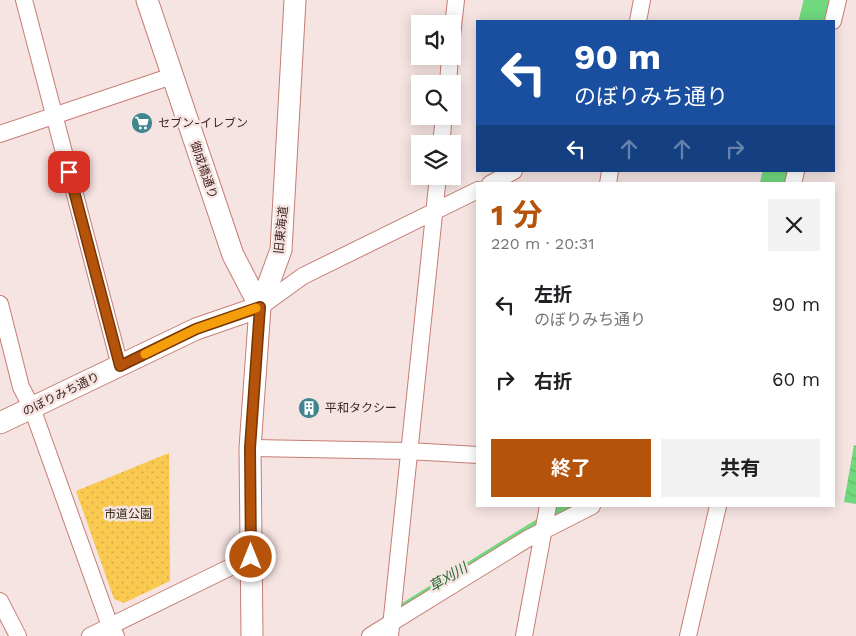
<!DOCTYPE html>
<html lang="ja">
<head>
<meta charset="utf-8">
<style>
  :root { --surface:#fff; --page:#f2f2f2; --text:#202124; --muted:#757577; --accent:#b45309 }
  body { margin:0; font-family:"Work Sans","Noto Sans JP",sans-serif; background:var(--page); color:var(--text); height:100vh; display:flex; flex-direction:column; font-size:19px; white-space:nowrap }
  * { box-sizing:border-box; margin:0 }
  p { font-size:16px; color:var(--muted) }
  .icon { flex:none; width:28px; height:28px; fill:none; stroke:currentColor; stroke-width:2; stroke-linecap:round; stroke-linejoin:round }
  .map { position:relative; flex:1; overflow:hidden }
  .side { position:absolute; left:476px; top:182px; width:359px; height:325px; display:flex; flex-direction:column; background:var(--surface); border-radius:0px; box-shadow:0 2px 12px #0003 }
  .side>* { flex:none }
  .top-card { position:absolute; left:476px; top:20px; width:359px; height:152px; border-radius:0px; box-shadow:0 2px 12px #0003; background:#1a4fa0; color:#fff; overflow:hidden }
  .fabs { position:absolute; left:411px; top:15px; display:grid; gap:10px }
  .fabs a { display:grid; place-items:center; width:50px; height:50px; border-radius:0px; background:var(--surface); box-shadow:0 2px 12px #0003; font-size:25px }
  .pin { position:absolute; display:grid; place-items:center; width:42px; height:42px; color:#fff; margin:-21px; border-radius:10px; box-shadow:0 2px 8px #0006 }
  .me { position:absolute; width:55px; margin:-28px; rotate:0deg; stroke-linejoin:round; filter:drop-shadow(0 0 4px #0008) }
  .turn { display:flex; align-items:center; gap:18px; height:105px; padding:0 15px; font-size:22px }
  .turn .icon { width:65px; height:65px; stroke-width:2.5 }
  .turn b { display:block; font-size:35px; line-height:42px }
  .lanes { display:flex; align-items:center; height:48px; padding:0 15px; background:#0003; justify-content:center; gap:25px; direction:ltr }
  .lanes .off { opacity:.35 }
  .round { display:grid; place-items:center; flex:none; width:52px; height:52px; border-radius:0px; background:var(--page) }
  .headline { display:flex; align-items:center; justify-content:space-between; height:85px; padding:0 15px }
  h1 { font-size:30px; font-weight:700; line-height:38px; color:var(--accent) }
  .primary-button { display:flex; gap:10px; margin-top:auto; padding:10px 15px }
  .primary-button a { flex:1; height:58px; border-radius:0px; background:var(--accent); color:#fff; font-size:20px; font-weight:700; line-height:58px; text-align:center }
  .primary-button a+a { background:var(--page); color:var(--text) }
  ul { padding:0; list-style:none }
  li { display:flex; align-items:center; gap:15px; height:75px; padding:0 15px }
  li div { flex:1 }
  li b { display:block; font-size:19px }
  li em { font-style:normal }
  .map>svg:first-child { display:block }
  .park { fill:url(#park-dots) }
  .water { fill:url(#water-waves) }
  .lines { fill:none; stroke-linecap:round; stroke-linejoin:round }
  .stream { stroke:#70d87d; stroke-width:5.5 }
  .river { stroke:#70d87d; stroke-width:32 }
  .minor-casing { stroke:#c67d74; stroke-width:18 }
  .tertiary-casing { stroke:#c67d74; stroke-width:23 }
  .minor { stroke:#fff; stroke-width:16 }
  .tertiary { stroke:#fff; stroke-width:21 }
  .route-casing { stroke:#753606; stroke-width:12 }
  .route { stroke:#b45309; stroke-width:9 }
  .slow { stroke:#f59e0b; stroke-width:9 }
  .labels { text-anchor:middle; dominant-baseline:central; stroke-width:5; stroke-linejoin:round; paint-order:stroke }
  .poi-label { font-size:12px; fill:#3d1f1c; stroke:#f5e4e2; text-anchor:start }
  .street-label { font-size:12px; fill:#3d1f1c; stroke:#f5e4e2 }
  .park-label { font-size:12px; fill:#342b15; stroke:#f5e4e2 }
  .water-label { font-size:14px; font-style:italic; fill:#20672d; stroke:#f5e4e2 }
</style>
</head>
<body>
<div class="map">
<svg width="856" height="636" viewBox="0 0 856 636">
  <defs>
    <pattern id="park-dots" width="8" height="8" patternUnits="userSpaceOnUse" patternTransform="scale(1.25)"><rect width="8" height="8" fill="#fac94f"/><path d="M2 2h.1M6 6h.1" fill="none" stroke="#d7ac44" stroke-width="1.8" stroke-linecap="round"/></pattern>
    <pattern id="water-waves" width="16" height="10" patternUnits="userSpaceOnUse" patternTransform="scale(1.25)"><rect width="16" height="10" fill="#70d87d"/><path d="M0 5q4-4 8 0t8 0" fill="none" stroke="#62b96b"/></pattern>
  </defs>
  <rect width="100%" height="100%" fill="#f5e4e2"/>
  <path class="park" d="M 169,453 L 170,581 L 124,603 L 114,599 L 76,491 Z"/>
  <path class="water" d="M 854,445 L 856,446 L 856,504 L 844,502 Z"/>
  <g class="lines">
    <path class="stream" d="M 396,610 L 539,521"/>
    <path class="river" d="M 815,21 L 820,0
      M 776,184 L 779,171
      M 554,516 L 573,506"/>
    <g class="minor-casing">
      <path id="minor" d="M 24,0 L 120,366
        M 638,21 L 642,0
        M 833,21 L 838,0
        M 452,36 L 456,0
        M 448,84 L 450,56
        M 0,134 L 172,76
        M 441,144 L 444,116
        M 490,184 L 514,171
        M 608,184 L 610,171
        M 793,184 L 796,171
        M 0,304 L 21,387 L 32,408 L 110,626 L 116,636
        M 260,307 L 303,276 L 478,190
        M 250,448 L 408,451 L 478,455
        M 0,601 L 18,636
        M 90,636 L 251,557
        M 370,636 L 527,539 L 592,506
        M 390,636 L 438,176
        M 524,636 L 548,506
        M 688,636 L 718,506"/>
    </g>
    <g class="tertiary-casing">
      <path id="tertiary" d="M 0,423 L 196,329 L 260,307 L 233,255 L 147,0
        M 252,636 L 250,448 L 260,307 L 281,250 L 295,0"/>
    </g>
    <use href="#minor" class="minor"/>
    <use href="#tertiary" class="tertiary"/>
  </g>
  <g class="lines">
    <g class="route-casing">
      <path id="route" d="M 69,172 L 120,366 L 196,329 L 260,307 L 250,448 L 251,557"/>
    </g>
    <use href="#route" class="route"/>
    <path class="slow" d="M 145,354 L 196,329 L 256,308"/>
  </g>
  <defs>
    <g id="supermarket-disc" transform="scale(1.125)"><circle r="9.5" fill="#3f868f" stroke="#f5e4e2"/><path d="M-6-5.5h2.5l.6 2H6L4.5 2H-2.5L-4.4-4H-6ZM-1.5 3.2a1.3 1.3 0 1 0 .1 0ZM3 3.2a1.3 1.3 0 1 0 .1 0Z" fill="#fff"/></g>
    <g id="building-disc" transform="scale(1.125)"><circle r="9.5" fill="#3f868f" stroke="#f5e4e2"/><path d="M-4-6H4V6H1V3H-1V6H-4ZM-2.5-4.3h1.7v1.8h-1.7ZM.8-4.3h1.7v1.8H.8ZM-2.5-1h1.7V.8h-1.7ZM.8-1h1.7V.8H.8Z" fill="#fff"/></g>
  </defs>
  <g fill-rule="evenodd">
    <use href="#supermarket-disc" x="142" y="123"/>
    <use href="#building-disc" x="309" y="408"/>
  </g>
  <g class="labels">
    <g class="poi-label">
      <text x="158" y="123">セブン-イレブン</text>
      <text x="325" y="408">平和タクシー</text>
    </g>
    <g class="street-label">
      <text transform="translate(204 170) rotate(71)">御成橋通り</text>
      <text transform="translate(281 230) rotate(-84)">旧東海道</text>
      <text transform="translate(61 394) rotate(-26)">のぼりみち通り</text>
    </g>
    <g class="park-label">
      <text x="128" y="514">市道公園</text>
    </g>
    <g class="water-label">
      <text transform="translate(448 577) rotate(-31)">草刈川</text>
    </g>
  </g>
</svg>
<div class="fabs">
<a><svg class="icon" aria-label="sound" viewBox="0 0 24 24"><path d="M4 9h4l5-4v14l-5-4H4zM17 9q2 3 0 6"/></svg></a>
<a><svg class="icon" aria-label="search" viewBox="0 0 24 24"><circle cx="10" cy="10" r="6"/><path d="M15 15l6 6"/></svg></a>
<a><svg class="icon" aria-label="layers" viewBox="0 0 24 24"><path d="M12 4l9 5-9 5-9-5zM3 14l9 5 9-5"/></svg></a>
</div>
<div class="pin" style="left:69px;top:172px;background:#d93025"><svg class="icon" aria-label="arrive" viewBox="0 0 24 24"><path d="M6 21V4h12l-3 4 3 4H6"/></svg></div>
<svg class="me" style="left:251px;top:557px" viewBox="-20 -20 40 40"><circle r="17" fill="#b45309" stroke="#fff" stroke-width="3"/><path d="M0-11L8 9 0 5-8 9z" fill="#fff"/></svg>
<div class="top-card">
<div class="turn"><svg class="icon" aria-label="left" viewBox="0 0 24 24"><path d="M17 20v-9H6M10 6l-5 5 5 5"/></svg><div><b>90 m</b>のぼりみち通り</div></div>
<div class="lanes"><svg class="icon" aria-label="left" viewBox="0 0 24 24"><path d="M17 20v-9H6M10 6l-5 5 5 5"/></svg><svg class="icon off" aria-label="ahead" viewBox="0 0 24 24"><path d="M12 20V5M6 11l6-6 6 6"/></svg><svg class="icon off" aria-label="ahead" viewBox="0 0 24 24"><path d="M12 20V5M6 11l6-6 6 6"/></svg><svg class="icon off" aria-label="right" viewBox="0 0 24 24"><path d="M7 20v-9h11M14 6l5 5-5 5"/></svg></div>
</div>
<section class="side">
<div class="headline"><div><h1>1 分</h1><p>220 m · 20:31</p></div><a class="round"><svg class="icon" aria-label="close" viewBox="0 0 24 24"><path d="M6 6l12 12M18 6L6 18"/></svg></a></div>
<ul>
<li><svg class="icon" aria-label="left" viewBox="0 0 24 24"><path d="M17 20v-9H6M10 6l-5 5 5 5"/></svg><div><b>左折</b><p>のぼりみち通り</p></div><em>90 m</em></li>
<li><svg class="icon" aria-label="right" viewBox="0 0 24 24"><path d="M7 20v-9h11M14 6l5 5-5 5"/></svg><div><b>右折</b></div><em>60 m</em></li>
</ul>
<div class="primary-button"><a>終了</a><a>共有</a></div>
</section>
</div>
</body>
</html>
